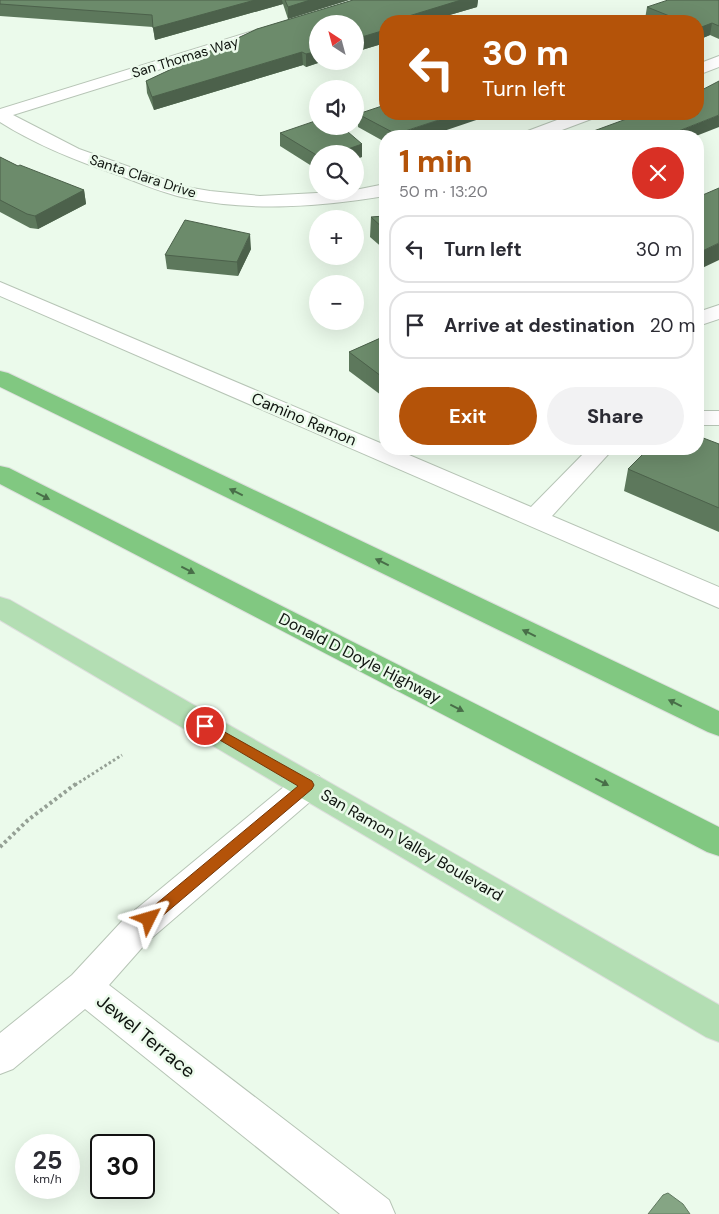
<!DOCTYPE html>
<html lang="en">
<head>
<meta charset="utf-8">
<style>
  :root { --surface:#fff; --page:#f2f2f3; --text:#2b2b33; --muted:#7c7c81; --line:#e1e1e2; --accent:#b45309 }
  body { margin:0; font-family:"DM Sans",sans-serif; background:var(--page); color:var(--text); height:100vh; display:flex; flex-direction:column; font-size:19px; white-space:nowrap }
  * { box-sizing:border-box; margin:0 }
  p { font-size:16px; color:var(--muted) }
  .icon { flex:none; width:28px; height:28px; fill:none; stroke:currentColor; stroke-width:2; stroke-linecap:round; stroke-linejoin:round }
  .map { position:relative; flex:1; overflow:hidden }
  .details { position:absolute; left:379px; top:130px; width:325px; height:325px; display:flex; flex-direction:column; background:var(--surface); border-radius:20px; box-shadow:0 5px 20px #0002 }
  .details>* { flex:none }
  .hud { position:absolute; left:379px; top:15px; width:325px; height:105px; border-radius:20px; box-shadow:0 5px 20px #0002; background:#b45309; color:#fff; overflow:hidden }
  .needle { width:32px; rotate:324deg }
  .controls { position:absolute; left:309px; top:15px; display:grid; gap:10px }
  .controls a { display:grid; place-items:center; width:55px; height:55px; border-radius:50%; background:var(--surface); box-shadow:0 5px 20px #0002; font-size:25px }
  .speed { position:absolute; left:15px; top:1134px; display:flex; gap:10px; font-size:25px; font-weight:700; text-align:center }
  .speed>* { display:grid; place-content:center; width:65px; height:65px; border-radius:50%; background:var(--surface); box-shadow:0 5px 20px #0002; line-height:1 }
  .speed small { font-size:12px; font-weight:400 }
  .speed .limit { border:2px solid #111; border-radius:8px; background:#fff; color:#111 }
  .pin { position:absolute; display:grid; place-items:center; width:42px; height:42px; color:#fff; margin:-21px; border:2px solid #fff; border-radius:50%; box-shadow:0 1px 5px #0007 }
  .me { position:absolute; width:55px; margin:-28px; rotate:50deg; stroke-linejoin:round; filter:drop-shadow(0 0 4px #0008) }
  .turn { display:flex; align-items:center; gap:18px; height:105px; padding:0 20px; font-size:22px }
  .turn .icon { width:65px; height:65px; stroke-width:2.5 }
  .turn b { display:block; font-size:35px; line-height:42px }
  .round { display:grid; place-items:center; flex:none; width:52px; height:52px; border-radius:26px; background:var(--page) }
  .overview { display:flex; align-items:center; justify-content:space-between; height:85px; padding:0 20px }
  h1 { font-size:30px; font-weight:800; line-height:38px; color:var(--accent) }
  .button { display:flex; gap:10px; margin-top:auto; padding:10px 20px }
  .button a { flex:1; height:58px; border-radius:30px; background:var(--accent); color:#fff; font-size:20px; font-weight:800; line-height:58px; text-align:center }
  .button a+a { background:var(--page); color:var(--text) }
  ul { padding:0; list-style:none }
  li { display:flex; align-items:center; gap:15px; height:68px; margin:0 10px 8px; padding:0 10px; border:2px solid var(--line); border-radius:20px }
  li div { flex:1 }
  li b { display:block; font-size:19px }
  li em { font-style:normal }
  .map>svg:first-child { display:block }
  .water { fill:#85a584; stroke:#617961 }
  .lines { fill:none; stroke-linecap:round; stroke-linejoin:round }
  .minor-casing { stroke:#b7c5b6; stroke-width:2 }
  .major-casing { stroke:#dddedd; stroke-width:2 }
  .highway-casing { stroke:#dddedd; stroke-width:2 }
  .path-far1 { stroke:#95a095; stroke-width:3; stroke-dasharray:2.5 2.5; stroke-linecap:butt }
  .path { stroke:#95a095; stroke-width:4; stroke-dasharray:3 3; stroke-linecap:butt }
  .minor { fill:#fff; fill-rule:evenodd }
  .major { fill:#b3deb3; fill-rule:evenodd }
  .highway { fill:#81c881; fill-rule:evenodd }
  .wall { fill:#5d785c }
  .shaded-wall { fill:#4c614b }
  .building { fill:#6c8b6b; stroke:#4c614b }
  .oneway { fill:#486e48 }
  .route { fill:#b45309; stroke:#753606 }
  .labels { text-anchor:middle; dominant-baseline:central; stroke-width:5; stroke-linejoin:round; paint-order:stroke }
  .far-street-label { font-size:14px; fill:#0e130e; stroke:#ebfaeb }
  .street-label { font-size:16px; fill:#0e130e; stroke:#ebfaeb }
  .near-street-label { font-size:19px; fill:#0e130e; stroke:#ebfaeb }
</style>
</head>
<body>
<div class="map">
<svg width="719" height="1214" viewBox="0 0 719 1214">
  <rect width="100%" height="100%" fill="#ebfaeb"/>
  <path class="water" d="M 668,1193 L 683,1204 L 690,1214 L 648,1214 L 663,1195 Z"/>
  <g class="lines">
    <g class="minor-casing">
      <path id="minor" d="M 259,29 L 264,31 L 267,34 L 264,37 L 13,115 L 79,149 L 186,187 L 210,191 L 260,196 L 355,191 L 355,190 L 385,184 L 385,196 C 319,207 252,212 186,198 C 163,193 142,184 121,176 C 79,162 38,146 0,122 L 0,109 Z
        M 719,56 L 719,67 L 698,75 L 698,64 Z
        M 573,114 L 596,114 L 594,118 L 546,136 L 522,136 L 525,132 Z
        M 0,282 L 385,445 L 385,449 L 395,449 L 531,507 L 588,449 L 613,449 L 552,516 L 719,587 L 719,608 L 0,296 Z
        M 719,305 L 719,319 L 698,326 L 698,312 Z
        M 698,411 L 719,411 L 719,425 L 698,425 Z
        M 308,772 L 319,776 L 324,785 L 319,794 L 147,942 L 109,985 L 389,1200 L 395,1214 L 340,1214 L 85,1009 L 13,1069 L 0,1074 L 0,1033 L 72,975 L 123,920 L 297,776 Z"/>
    </g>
    <g class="major-casing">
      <path id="major" d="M 0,597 L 10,600 L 719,1005 L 719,1042 L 706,1037 L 0,620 Z"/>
    </g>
    <g class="highway-casing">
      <path id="highway" d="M 0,371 L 8,373 L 719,711 L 719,736 L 708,732 L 0,387 Z
        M 0,466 L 9,468 L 719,827 L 719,856 L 707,852 L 0,484 Z"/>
    </g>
    <path class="path-far1" d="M 75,785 L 122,755"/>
    <path class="path" d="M 0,847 L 28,820 L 77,783"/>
    <use href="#minor" class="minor"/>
    <use href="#major" class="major"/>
    <use href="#highway" class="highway"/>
  </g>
  <path class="wall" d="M 0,0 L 349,0 L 288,19 L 283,4 L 155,40 L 153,27 L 0,16 Z
    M 353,0 L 478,0 L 477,7 L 429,21 L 385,21 L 385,43 L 355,52 L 355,24 L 318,24 L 318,61 L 324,61 L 306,67 L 303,65 L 154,110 L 147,93 L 146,81 L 257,29 Z
    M 719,0 L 719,39 L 710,35 L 698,40 L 698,21 L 651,21 L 645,19 L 647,7 Z
    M 358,114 L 429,136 L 385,136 L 385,142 L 358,127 Z
    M 280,133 L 362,144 L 362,157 L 318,154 L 318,170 L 280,146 Z
    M 0,157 L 18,166 L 84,190 L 86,204 L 38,229 L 30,228 L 0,212 Z
    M 385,216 L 385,250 L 370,237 L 371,217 Z
    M 251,249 L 238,276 L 167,269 L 165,255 Z
    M 385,336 L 385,398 L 349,371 L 349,352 Z
    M 719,444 L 719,532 L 624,491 L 628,469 Z
    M 505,449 L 527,449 L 520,455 Z"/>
  <path class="shaded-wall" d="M 255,0 L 282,0 L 283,4 L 155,40 L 153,28 Z
    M 310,0 L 349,0 L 288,19 L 288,7 Z
    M 461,0 L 478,0 L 477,7 L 429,21 L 399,21 L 399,19 Z
    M 712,23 L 710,35 L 698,40 L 699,28 Z
    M 385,30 L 385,43 L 355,52 L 355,39 Z
    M 318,51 L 318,61 L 324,61 L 306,67 L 306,54 Z
    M 302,52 L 303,65 L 154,110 L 152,97 Z
    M 457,114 L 494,114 L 429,136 L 396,136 L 396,134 Z
    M 719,115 L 719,127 L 696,136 L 666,136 Z
    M 362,144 L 362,157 L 355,160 L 355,154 L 334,154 Z
    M 84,190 L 86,204 L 38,229 L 35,216 Z
    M 250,234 L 251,249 L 238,276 L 237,262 Z
    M 719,243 L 719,260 L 698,270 L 698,253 Z
    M 520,449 L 527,449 L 520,455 Z"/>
  <path class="building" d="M 0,0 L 255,0 L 153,28 L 152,15 L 0,4 Z
    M 285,0 L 310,0 L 288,7 Z
    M 353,0 L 461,0 L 399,19 L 405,21 L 385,21 L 385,30 L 355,39 L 355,24 L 318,24 L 318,51 L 306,54 L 302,52 L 152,97 L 146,81 L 257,29 Z
    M 668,0 L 719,0 L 719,26 L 712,23 L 699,28 L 698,27 L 698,21 L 682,21 L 647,7 Z
    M 719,81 L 719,115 L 666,136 L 580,136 L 640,114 L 698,114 L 698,92 Z
    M 385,105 L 385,114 L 457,114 L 396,134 L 358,114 Z
    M 318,120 L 318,126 L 341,126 L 362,144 L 334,154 L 318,154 L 318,156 L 280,133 Z
    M 0,157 L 18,166 L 20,165 L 84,190 L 35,216 L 27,214 L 0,200 Z
    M 719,188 L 719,243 L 698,253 L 698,197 Z
    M 385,216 L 385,230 L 371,217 Z
    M 185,220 L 250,234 L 237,262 L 165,255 Z
    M 385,336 L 385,379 L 349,352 Z
    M 698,436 L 719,444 L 719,508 L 628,469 L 648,449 L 698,449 Z"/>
  <defs><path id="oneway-solid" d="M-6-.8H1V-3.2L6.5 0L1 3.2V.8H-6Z" transform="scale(1.25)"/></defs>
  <g class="oneway">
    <use href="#oneway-solid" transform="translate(236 492) rotate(-154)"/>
    <use href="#oneway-solid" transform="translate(43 496) rotate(27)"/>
    <use href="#oneway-solid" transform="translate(382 562) rotate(-154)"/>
    <use href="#oneway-solid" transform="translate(188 570) rotate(27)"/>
    <use href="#oneway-solid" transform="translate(529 633) rotate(-154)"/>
    <use href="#oneway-solid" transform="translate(675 703) rotate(-154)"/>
    <use href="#oneway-solid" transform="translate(457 708) rotate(27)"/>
    <use href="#oneway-solid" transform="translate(602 782) rotate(27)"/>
  </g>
  <path class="route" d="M 205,721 L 312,781 L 314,785 L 312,789 L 154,923 L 149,925 L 144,923 L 142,919 L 144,914 L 298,786 L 201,729 L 199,726 L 201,722 Z"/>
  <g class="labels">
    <g class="far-street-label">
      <text transform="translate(185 57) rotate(-17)">San Thomas Way</text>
      <text transform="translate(143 176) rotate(18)">Santa Clara Drive</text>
    </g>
    <g class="street-label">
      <text transform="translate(304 419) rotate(23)">Camino Ramon</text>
      <text transform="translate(360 658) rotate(27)">Donald D Doyle Highway</text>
      <text transform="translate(412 845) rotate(30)">San Ramon Valley Boulevard</text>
    </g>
    <g class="near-street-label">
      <text transform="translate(146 1036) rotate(39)">Jewel Terrace</text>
    </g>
  </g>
</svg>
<div class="controls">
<a><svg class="needle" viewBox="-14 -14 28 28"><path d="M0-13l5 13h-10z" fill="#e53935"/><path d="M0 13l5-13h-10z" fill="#7c7c81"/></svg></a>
<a><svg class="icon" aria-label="sound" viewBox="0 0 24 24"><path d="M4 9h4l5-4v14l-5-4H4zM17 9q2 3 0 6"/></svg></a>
<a><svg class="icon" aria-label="search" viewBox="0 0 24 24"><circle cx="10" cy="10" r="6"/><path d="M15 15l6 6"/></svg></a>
<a>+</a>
<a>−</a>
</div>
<div class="speed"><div>25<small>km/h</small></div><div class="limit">30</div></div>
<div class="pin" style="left:205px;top:726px;background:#d93025"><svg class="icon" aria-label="arrive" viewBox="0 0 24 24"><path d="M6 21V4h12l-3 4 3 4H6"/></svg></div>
<svg class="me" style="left:149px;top:919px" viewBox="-20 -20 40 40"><path d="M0-17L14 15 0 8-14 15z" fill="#b45309" stroke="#fff" stroke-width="4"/></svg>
<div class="hud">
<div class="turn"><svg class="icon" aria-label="left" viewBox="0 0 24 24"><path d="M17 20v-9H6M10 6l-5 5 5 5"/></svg><div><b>30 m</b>Turn left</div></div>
</div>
<section class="details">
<div class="overview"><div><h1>1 min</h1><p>50 m · 13:20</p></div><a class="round" style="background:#d93025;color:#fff"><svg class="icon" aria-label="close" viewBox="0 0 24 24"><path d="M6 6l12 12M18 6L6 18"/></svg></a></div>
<ul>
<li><svg class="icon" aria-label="left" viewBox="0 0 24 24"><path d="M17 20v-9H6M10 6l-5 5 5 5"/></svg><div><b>Turn left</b></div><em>30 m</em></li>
<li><svg class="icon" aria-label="arrive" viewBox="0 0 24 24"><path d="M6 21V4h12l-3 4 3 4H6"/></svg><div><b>Arrive at destination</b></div><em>20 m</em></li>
</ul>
<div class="button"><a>Exit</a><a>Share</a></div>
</section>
</div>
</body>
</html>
